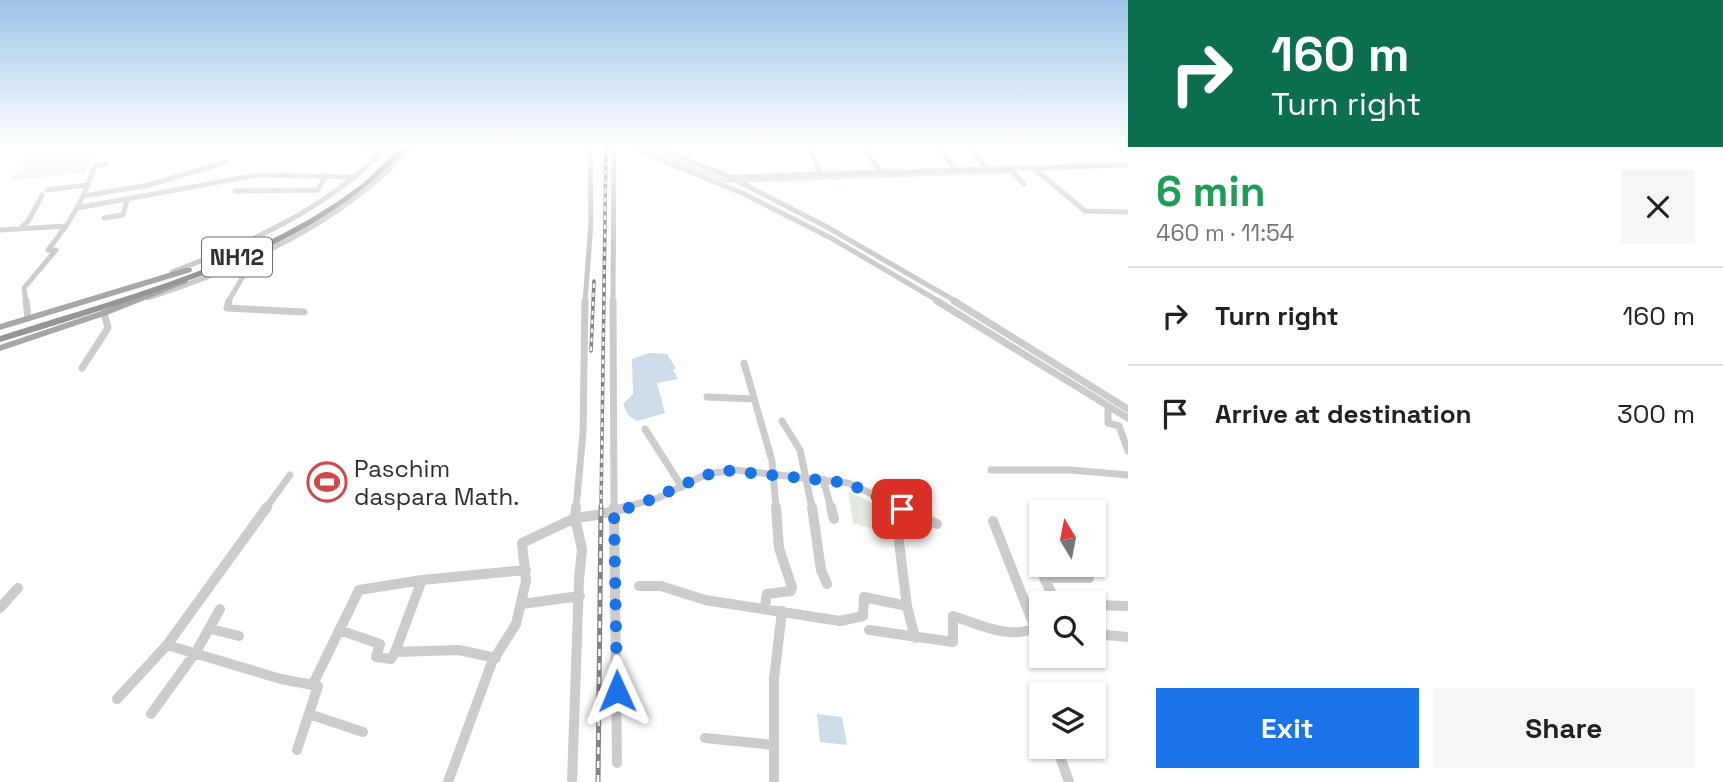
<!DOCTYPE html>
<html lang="en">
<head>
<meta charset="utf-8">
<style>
  :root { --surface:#fff; --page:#f6f6f6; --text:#202124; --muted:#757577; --line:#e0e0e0; --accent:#1a73e8 }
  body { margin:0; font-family:"Space Grotesk",sans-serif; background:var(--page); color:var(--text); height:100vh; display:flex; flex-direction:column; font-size:26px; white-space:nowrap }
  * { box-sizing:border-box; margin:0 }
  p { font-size:23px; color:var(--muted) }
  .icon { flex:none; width:38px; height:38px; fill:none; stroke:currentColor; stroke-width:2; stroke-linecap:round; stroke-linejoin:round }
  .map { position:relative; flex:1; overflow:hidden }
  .drawer { display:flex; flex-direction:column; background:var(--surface); width:595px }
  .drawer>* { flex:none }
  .banner { background:#0b6e4f; color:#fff; overflow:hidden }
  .needle { width:46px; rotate:350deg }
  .tools { position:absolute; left:1029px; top:500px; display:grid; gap:14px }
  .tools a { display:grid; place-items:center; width:77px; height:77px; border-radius:0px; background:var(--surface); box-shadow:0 2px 5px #0004; font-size:35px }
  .pin { position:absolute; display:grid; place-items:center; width:60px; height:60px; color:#fff; margin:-30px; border-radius:14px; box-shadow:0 4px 10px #0006 }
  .me { position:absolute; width:77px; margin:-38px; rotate:359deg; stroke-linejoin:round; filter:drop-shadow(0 0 5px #0008) }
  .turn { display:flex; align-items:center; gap:24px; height:147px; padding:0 28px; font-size:32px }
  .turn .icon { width:91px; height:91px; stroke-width:2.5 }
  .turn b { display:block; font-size:49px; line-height:60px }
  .round { display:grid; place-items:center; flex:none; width:74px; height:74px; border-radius:0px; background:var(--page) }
  .head { display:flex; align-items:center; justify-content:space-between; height:119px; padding:0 28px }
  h1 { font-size:42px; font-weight:700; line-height:52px; color:#1e9e55 }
  .action { display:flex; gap:14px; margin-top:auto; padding:14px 28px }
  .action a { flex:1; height:80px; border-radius:0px; background:var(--accent); color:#fff; font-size:28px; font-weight:700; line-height:80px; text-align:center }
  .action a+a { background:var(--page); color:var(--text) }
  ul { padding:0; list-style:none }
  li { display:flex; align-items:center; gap:21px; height:98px; padding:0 28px; border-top:2px solid var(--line) }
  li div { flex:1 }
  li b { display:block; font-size:26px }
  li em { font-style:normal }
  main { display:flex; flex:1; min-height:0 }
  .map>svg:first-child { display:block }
  .green { fill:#e4eadf }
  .water { fill:#cddce8 }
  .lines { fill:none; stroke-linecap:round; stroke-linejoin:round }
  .canal { stroke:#cddce8; stroke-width:4.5 }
  .minor-far2 { stroke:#ccc; stroke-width:5 }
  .minor-far1 { stroke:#ccc; stroke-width:7 }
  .minor { stroke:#ccc; stroke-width:10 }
  .major { fill:#a7a7a7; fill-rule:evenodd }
  .highway { fill:#969696; fill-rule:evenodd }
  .rail-far1-casing { stroke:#848484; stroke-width:3.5 }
  .rail-casing { stroke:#848484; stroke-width:5 }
  .rail-far1 { stroke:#fff; stroke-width:2; stroke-dasharray:4.5; stroke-linecap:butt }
  .rail { stroke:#fff; stroke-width:2.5; stroke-dasharray:7; stroke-linecap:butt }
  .route { stroke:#1a73e8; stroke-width:12; stroke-dasharray:0 21.6 }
  .labels { text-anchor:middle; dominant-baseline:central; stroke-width:7; stroke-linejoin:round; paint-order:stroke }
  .shield { fill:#fff; stroke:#6d6d6d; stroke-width:2 }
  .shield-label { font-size:23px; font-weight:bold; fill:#2f2f2f }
  .poi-label { font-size:24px; fill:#2f2f2f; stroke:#fff; text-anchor:start }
</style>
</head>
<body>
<main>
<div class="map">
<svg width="1128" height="782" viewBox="0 0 1128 782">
  <rect width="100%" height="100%" fill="#fff"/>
  <path class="green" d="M 37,147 L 97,147 L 85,173 L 10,180 Z
    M 848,491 L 896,514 L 897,537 L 853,523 Z"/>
  <path class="water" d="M 649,353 L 667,354 L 676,368 L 673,370 L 678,379 L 657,383 L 665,413 L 637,421 L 628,415 L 623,404 L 633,394 L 632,359 Z
    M 817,714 L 842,717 L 847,745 L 820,742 Z"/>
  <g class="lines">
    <path class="canal" d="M 639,147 L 726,181 L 1009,171"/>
    <path class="minor-far2" d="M 357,147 L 366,150 L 377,147
      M 628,147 L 742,193 L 831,238 L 940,302
      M 654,147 L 730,177 L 827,227 L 957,302
      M 809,147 L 821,174
      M 863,147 L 881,173
      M 940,147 L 956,171
      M 969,147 L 987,169
      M 1010,169 L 1024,184
      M 1035,169 L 1085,211 L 1128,212
      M 730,177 L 1128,165
      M 47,190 L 86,185
      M 235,191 L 318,190 L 326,175
      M 83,196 L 95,166 L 106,164
      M 77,208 L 83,196 L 149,185 L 226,162
      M 104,218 L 123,215 L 127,200
      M 20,229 L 29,220 L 42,195
      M 0,230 L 66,226 L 77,208 L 257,175 L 356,177
      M 172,272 C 252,242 327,209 387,147
      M 148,298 C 245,266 341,224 411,147
      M 26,302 L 24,288 L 56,250 L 48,250 L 66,226
      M 228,302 L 248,268 L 250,257
      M 585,302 L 591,223 L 590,147
      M 613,302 L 614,147"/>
    <path class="minor-far1" d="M 26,301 L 28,318
      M 229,301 L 227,308 L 304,312
      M 613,301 L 614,508
      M 937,301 L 1128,418
      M 954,301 L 1128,409
      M 744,363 L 772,461 L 776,508
      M 82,368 L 108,328 L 104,313
      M 707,397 L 754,399
      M 1108,409 L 1108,423 L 1119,426 L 1128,451
      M 782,421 L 800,450 L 812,508
      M 645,429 L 682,487
      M 991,470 L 1071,470 L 1128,475
      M 823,479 L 831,508
      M 266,508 L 290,475
      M 576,508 L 583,433 L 585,301
      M 622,508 L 658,498 L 707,474 L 735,470 L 848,483 L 903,508"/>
    <path class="minor" d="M 576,507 L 575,518 L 597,515
      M 614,507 L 617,763
      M 812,507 L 821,570 L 827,584
      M 831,507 L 834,519
      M 899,507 L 937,524
      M 606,513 L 628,507
      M 639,586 L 661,586 L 705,600 L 840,621 L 863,616 L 864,597 L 907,606 L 899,542 L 902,509
      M 522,604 L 580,596
      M 1057,604 L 1044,578 L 1089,578
      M 1094,605 L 1128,606
      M 907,606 L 915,638
      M 765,607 L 767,594 L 791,591 L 792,587 L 779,548 L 776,507
      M 0,608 L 18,588
      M 211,629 L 239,636
      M 339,630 L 380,644 L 376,657 L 391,659 L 395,652 L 459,650 L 496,658
      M 869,630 L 953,642 L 953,616 C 979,624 1008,640 1035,628 L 993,521
      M 1094,634 L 1128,637
      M 167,645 L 281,679 L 318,686 L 297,750
      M 395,652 L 422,580
      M 313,684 L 359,590 L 422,580 L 526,570
      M 117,699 L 167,645 L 267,507
      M 151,714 L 196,652 L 220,609
      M 309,714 L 363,732
      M 705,738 L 773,745
      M 1058,751 L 1069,782
      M 448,782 L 492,662 L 516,624 L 526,581 L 522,543 L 575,518 L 582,549 L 579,580 L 572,782
      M 774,782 L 774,679 L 782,611"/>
    <path class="major" d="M 185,268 L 191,268 L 192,270 L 191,272 L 0,330 L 0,324 Z
      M 181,279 L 184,279 L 188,281 L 187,283 L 107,315 L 0,351 L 0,345 L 101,311 Z"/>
    <path class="highway" d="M 400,147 L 407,147 C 336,227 232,267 132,300 C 88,315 44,329 0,342 L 0,336 C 124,296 257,264 362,184 C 375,173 388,159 400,147 Z"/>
    <g class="rail-far1-casing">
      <path id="rail-far1" d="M 591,351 L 594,281
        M 601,508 L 606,147"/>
    </g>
    <g class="rail-casing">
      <path id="rail" d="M 598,782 L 601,507"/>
    </g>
    <use href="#rail-far1" class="rail-far1"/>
    <use href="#rail" class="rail"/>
  </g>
  <linearGradient id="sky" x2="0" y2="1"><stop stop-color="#9dc4e8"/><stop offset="0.57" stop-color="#fff"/><stop offset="1" stop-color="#fff" stop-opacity="0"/></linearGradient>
  <rect width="1128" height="256" fill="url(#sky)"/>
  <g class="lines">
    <path class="route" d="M 617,691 L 614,512 C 653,503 685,480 723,470 L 848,483 L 902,509"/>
  </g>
  <defs>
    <g id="stadium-ring" transform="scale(2.0125)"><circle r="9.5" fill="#fff" stroke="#cf484a" stroke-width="1.5"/><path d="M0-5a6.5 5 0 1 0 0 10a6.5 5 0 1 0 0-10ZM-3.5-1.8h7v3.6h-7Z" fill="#cf484a"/></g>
  </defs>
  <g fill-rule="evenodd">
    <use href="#stadium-ring" x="327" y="482"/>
  </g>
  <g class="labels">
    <rect class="shield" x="202" y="237.5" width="70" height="39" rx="5"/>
    <g class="shield-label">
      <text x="237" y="257">NH12</text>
    </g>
    <g class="poi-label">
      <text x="354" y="468">Paschim<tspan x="354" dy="28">daspara Math.</tspan></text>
    </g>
  </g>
</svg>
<div class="tools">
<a><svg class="needle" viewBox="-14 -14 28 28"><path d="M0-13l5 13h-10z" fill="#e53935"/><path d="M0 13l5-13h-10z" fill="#757577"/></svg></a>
<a><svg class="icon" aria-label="search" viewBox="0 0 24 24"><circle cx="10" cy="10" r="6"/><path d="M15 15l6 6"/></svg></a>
<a><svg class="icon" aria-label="layers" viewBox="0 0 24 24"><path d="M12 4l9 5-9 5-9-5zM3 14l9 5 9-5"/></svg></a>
</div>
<div class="pin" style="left:902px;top:509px;background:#d93025"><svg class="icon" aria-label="arrive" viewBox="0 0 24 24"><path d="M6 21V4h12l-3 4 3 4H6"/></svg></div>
<svg class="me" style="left:617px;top:691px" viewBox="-20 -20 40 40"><path d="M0-17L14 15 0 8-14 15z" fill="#1a73e8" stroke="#fff" stroke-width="4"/></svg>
</div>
<section class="drawer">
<div class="banner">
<div class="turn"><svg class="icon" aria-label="right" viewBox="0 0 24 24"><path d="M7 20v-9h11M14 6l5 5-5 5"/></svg><div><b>160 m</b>Turn right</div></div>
</div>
<div class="head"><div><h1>6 min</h1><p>460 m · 11:54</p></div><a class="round"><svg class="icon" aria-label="close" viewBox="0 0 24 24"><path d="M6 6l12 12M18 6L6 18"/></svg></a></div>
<ul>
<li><svg class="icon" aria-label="right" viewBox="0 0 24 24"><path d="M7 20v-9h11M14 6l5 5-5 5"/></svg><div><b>Turn right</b></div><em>160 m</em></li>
<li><svg class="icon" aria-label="arrive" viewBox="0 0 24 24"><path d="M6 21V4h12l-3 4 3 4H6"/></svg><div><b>Arrive at destination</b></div><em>300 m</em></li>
</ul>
<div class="action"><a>Exit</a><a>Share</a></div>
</section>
</main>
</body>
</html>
